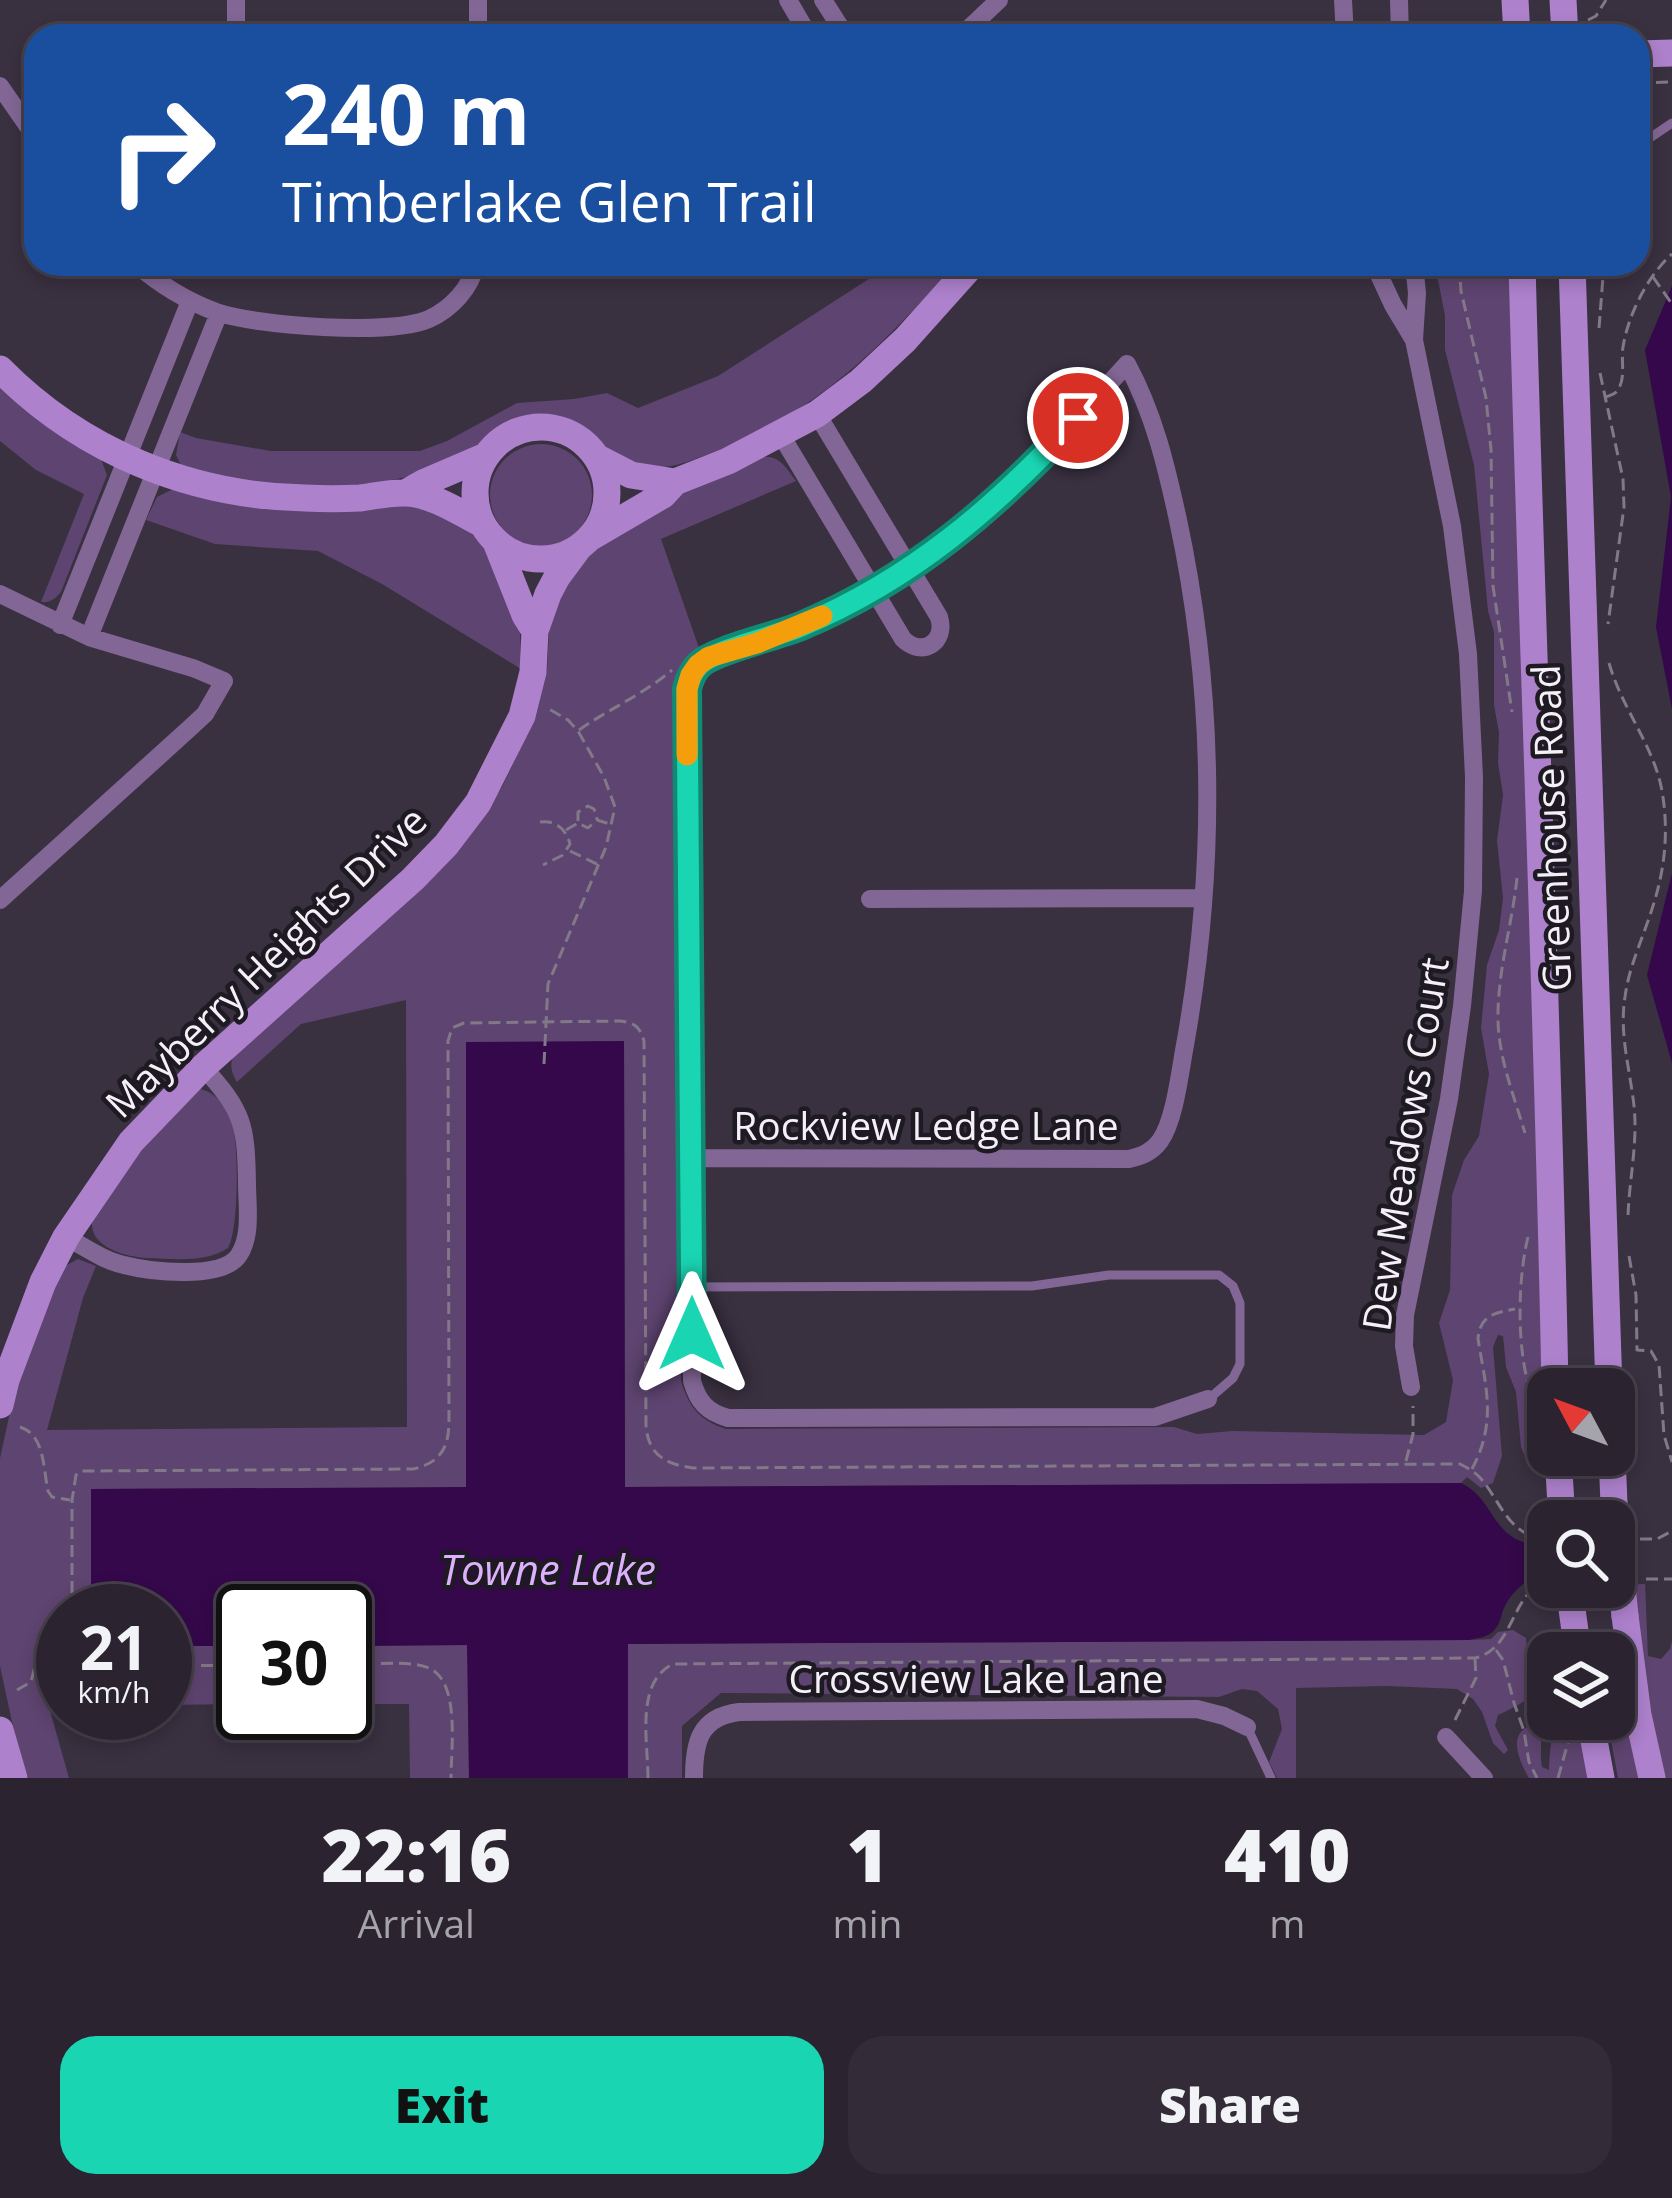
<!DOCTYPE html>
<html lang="en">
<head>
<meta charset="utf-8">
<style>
  :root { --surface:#2b2430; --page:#332c38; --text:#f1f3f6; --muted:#a6a4ab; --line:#47414c; --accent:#1ad5b2 }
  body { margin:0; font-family:"Open Sans",sans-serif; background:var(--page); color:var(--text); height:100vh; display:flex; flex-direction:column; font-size:45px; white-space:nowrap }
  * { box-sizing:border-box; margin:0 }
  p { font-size:39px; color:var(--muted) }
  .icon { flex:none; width:66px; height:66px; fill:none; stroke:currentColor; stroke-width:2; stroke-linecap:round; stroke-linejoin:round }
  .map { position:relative; height:1778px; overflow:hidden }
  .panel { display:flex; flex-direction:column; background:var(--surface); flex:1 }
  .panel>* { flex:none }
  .banner { position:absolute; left:24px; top:24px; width:1626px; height:252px; border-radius:36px; box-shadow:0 6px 18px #0003,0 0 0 3px var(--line); background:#1a4fa0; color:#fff; overflow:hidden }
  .needle { width:78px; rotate:311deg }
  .controls { position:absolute; left:1527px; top:1368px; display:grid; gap:24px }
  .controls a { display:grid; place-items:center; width:108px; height:108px; border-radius:24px; background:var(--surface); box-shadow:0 6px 18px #0003,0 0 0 3px var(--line); font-size:60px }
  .speed { position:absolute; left:36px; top:1584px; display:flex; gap:24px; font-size:60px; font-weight:700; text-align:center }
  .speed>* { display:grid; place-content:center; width:156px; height:156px; border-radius:50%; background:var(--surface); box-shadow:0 6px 18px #0003,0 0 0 3px var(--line); line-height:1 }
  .speed small { font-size:30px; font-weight:400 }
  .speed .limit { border:6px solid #111; border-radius:18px; background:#fff; color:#111 }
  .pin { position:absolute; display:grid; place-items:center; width:102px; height:102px; color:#fff; margin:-51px; border:6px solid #fff; border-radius:50%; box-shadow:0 3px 12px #0007 }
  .me { position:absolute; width:132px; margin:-66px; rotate:0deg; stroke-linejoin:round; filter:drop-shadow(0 0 9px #0008) }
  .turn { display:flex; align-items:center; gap:42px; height:252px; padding:0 60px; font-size:54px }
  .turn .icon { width:156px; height:156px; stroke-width:2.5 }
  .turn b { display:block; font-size:84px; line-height:102px }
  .eta { display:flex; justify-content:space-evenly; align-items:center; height:204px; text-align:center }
  .eta b { font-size:72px; font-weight:800; line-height:84px }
  .cta { display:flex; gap:24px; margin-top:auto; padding:24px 60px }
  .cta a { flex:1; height:138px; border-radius:36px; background:var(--accent); color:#111; font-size:48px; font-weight:800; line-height:138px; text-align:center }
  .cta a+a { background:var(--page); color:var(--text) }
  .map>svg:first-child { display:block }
  .green { fill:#5e4470 }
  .water { fill:#34084a }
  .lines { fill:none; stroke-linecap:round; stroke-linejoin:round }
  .path { stroke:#817987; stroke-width:3; stroke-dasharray:12 6; stroke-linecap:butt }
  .lane { stroke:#826695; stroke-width:9 }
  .street { stroke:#826695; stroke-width:18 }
  .secondary { stroke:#ad81cc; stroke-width:27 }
  .secondary-bridge { stroke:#ad81cc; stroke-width:27 }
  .route-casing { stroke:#118a74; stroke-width:30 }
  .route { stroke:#1ad5b2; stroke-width:21 }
  .slow { stroke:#f59e0b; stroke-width:21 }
  .labels { text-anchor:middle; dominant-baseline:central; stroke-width:9; stroke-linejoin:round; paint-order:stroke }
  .street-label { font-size:39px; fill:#f5effa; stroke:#1e1a21 }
  .water-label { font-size:42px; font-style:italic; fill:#ddb0fd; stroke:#1e1a21 }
</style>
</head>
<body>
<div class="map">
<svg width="1672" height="1778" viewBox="0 0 1672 1778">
  <rect width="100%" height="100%" fill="#393040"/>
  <path class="green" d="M 892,264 L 948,264 L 947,273 C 879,350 815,412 717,451 C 695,459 671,470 647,467 C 602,463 579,414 531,421 C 501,425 478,451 450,463 C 370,496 262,493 181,465 L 176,455 L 180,432 L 196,438 L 271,451 L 420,451 L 447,441 L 517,403 L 574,399 L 607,393 L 638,408 L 718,376 Z
    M 1435,264 L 1512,264 L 1548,1389 L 1546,1466 L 1527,1462 L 1521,1447 L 1516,1392 L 1506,1367 L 1503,1336 L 1498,1335 L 1493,1347 L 1502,1456 L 1493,1483 L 1481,1488 L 1467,1477 L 1461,1483 L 625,1487 L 624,1042 L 466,1043 L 467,1488 L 91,1489 L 91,1611 L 63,1611 L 63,1706 L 49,1707 L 69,1778 L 28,1778 L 15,1736 L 0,1666 L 0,1458 L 14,1394 L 59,1275 L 67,1265 L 78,1259 L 96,1266 L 83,1298 L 47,1430 L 407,1427 L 406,1000 L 301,1024 L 237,1082 C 230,1071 230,1064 234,1053 L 470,834 L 502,787 L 536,716 L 547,669 L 550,614 L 571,569 L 609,538 L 683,489 L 762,457 C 780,455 786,468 796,481 L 661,539 L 699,648 C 684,664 680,677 677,699 L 681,1381 C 689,1407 699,1420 726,1429 L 1174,1427 L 1197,1434 L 1232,1431 L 1424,1435 L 1446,1422 L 1453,1380 L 1439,1323 L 1450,1290 L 1452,1195 L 1464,1160 L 1479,1136 L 1489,1074 L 1481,1028 L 1487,965 L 1499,930 L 1503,898 L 1497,841 L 1503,795 L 1498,763 L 1499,733 L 1494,705 L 1494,632 L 1488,611 L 1474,465 L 1445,350 L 1445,316 Z
    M 0,386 L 101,459 L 107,475 L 61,592 C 55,599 50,603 41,602 L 84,494 L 36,470 L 0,441 Z
    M490 495a51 51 0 1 1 102 0a51 51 0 1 1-102 0Z
    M 173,489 L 238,504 L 418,504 L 478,535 L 489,550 L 520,630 L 521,669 L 382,584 L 318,551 L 215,544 L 146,520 L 157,497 Z
    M 201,1089 C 218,1094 227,1107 232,1123 C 239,1146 239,1228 228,1248 C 207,1263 173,1259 147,1258 C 126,1257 89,1247 92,1221 C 94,1196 175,1113 195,1091 Z
    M 1645,1584 L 1648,1656 L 1661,1659 L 1670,1649 L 1672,1641 L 1672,1778 L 1618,1778 L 1607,1719 L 1614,1719 L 1614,1709 L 1622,1711 L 1624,1705 L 1614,1685 L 1614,1673 L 1621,1666 L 1614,1585 Z
    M 1513,1630 L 1526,1638 C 1529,1688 1553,1690 1498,1715 L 1495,1726 L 1508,1750 L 1504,1754 L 1493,1743 L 1482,1712 L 1473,1699 L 1457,1689 L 1387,1686 L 1296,1688 L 1296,1778 L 1277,1778 L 1269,1762 L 1282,1729 L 1278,1709 L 1257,1691 L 1242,1689 L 1219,1697 L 721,1693 L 682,1726 L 682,1778 L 628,1778 L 627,1644 L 1469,1640 L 1491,1639 L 1498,1632 Z
    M 468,1645 L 469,1778 L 410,1778 L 409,1704 L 345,1704 L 345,1646 Z
    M 165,1646 L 243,1646 L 243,1704 L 165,1705 Z
    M 1552,1719 L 1582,1719 L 1593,1778 L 1529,1778 C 1518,1760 1505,1727 1538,1725 C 1544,1737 1539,1753 1542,1767 L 1549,1770 C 1549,1752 1553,1737 1552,1719 Z"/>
  <path class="water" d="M 1672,286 L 1672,709 L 1656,627 L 1671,497 L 1645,350 Z
    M 1672,873 L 1672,1063 L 1647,975 Z
    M 624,1041 L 625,1487 L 1461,1483 C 1498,1500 1490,1547 1548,1545 L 1548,1573 C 1527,1578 1512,1590 1503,1610 C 1501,1616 1500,1623 1496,1628 C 1490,1637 1478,1638 1469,1640 L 628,1644 L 628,1778 L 469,1778 L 467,1645 L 345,1646 L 345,1611 L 243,1611 L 243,1646 L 165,1646 L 165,1611 L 91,1611 L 91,1489 L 466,1487 L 466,1042 Z"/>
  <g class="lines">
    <path class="path" d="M 1588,20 L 1596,16 L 1606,0
      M 1638,83 L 1672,82
      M 1459,264 L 1461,291 L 1486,398 L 1491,450 L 1493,586 L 1512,712
      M 1653,277 L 1672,304
      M 1599,328 L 1604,264
      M 1600,373 L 1623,479 L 1624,507 L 1608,624
      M 1606,397 C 1613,394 1617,394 1620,386 C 1625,375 1621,359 1623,347 C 1628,315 1648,275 1672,254
      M 1609,663 C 1622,709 1654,746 1662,791 C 1669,831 1665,870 1652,909 C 1643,938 1629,966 1625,997 C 1619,1034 1630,1069 1634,1106 C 1638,1143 1629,1180 1628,1217
      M 579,730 C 609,709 644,694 672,670
      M 578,821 L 578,812 L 588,806 L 594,809 L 597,819
      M 540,822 C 556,820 566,829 570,844 L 563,855 L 543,865
      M 566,830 L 578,823 L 588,828 L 597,820 L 613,825
      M 570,851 L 599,865
      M 1517,878 C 1512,925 1497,973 1498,1021 C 1499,1059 1514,1096 1525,1133
      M 544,1064 L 548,984 L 606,847 L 615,807 L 604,777 L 578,731 L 568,720 L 549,709
      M 1528,1237 C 1516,1285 1514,1387 1548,1426
      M 1629,1256 L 1636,1295 L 1637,1350 L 1651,1351 L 1659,1365 L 1664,1435 L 1672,1462
      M 20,1427 C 45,1435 43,1468 48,1491 L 52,1497 L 70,1500
      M 1406,1461 L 1413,1434 L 1413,1406
      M 1472,1469 C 1497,1422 1486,1388 1478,1339 C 1480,1315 1494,1313 1515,1309
      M 1640,1539 L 1657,1539 L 1672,1531
      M 1646,1579 L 1672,1579
      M 72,1611 L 72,1500 L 76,1475 L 82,1471 L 413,1469 C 439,1463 448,1450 449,1424 L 448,1041 L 452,1028 L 464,1023 L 621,1021 C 635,1023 640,1027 644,1041 L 646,1425 C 648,1455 665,1464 693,1468 L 1460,1464 C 1468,1468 1477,1473 1483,1481 C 1501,1504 1511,1537 1545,1538
      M 1496,1650 L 1503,1660 L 1514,1703 L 1524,1731 L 1529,1762 L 1537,1778
      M 345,1665 C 368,1665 412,1659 431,1669 C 460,1684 451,1750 451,1778
      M 165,1666 L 243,1665
      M 17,1690 L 31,1682 L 41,1642 L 49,1628 L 63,1625
      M 1455,1720 L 1476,1678 L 1475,1658
      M 648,1778 C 648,1742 635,1682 673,1664 L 1475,1658 C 1514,1649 1510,1597 1544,1581
      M 1558,1778 L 1569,1739"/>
    <path class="lane" d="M 1638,146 L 1672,123
      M 691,1287 L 1032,1286 L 1109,1275 L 1219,1275 L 1233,1286 L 1240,1303 L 1240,1364 L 1233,1378 L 1210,1398
      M 1248,1729 L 1271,1778"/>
    <path class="street" d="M 236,0 L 236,36
      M 478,0 L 478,36
      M 788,0 L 809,36
      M 823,0 L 846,36
      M 1343,0 L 1345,36
      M 1399,0 L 1400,36
      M 961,36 L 999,0
      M 0,86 L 36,138
      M 136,264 C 159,284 187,301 216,312 C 258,326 390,336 429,319 C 451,309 471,288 476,264
      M 1374,264 L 1393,305 L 1414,340
      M 781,435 L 903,639 C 922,658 947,642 939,617 L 817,414
      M 0,594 L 89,637 L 193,668 L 224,681 L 205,714 L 191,727 L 0,900
      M 60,625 L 190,301
      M 89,637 L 219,313
      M 870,899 L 1203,898
      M 692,1158 L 1129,1159 C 1142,1156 1152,1152 1160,1141 C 1175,1120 1180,1071 1185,1045 C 1216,871 1215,693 1178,520 C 1166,465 1154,414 1127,364 L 1026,475 L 942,547 L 845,606 L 801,626 L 709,657 L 691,675 L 687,689 L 692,1381 C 698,1402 707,1412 728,1418 L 1155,1417 L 1208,1399
      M 66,1237 C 85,1247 104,1261 124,1265 C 151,1272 223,1280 239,1255 C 252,1235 247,1206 247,1183 C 246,1124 243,1111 203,1067
      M 1411,1387 L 1404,1346 L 1405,1315 L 1449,1099 L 1462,1006 L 1473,891 L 1474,777 L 1468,654 L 1452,526 L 1414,340 L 1417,293 L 1414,264
      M 1446,1737 L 1484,1778
      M 694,1778 C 694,1743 699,1717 739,1712 L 1197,1709 L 1224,1716 L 1247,1727"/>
    <path class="secondary" d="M 1515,0 L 1517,36
      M 1563,0 L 1565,36
      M 1638,54 L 1672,53
      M 1522,264 C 1532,639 1548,1014 1555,1389
      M 1572,264 L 1609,1389
      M 0,369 C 81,451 190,496 305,498 C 323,499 342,499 360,498 C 375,496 391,492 406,493 C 432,494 459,512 482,524
      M475 493a66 66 0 1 1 132 0a66 66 0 1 1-132 0Z
      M 598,458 L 631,475 L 675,482
      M 407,492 L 423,483 L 486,456
      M 591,537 L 663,495 L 675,482 L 728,461 L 817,414 L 861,381 L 905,340 L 973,264
      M 496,542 L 525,615 L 535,631
      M 0,1405 L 6,1380 L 43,1282 L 66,1237 L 131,1142 L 203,1067 L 413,879 L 446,845 L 478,803 L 522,716 L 533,672 L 535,631 L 548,594 L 557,577 L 580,546
      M 1558,1455 L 1562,1521
      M 1612,1455 L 1614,1504
      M 1569,1587 L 1578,1653
      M 1625,1616 L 1638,1715 L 1652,1778
      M 1590,1719 L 1601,1778
      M 0,1730 L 14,1778"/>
    <path class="secondary-bridge" d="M 1614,1504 L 1625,1616"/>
  </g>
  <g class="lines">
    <g class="route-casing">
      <path id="route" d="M 692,1334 L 687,689 C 689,680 692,672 699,665 C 713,650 778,636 801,626 C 913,579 997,506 1078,418"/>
    </g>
    <use href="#route" class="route"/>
    <path class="slow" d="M 687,755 L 687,689 L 691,675 L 698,665 L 709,657 L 757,643 L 822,616"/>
  </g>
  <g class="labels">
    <g class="street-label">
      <text transform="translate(1550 828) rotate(-92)">Greenhouse Road</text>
      <text transform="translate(265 961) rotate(-44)">Mayberry Heights Drive</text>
      <text x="926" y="1124">Rockview Ledge Lane</text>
      <text transform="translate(1404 1144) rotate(-81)">Dew Meadows Court</text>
      <text x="976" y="1677">Crossview Lake Lane</text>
    </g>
    <g class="water-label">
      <text x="548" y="1568">Towne Lake</text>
    </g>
  </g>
</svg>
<div class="controls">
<a><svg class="needle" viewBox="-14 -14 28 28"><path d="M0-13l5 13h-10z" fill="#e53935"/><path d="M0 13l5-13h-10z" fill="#a6a4ab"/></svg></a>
<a><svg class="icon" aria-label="search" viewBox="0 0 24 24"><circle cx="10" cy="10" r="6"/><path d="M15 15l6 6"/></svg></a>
<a><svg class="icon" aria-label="layers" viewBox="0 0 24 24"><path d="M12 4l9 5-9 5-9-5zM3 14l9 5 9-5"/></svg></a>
</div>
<div class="speed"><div>21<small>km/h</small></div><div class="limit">30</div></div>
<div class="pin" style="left:1078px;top:418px;background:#d93025"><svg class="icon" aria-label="arrive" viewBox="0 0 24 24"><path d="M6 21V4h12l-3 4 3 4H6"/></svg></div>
<svg class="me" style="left:692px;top:1334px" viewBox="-20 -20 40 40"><path d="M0-17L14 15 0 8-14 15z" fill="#1ad5b2" stroke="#fff" stroke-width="4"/></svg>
<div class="banner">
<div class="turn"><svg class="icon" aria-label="right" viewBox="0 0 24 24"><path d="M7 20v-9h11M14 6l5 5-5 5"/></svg><div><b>240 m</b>Timberlake Glen Trail</div></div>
</div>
</div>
<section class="panel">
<div class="eta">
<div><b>22:16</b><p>Arrival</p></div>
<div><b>1</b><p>min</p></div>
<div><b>410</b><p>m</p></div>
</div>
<div class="cta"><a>Exit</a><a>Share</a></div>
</section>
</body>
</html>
